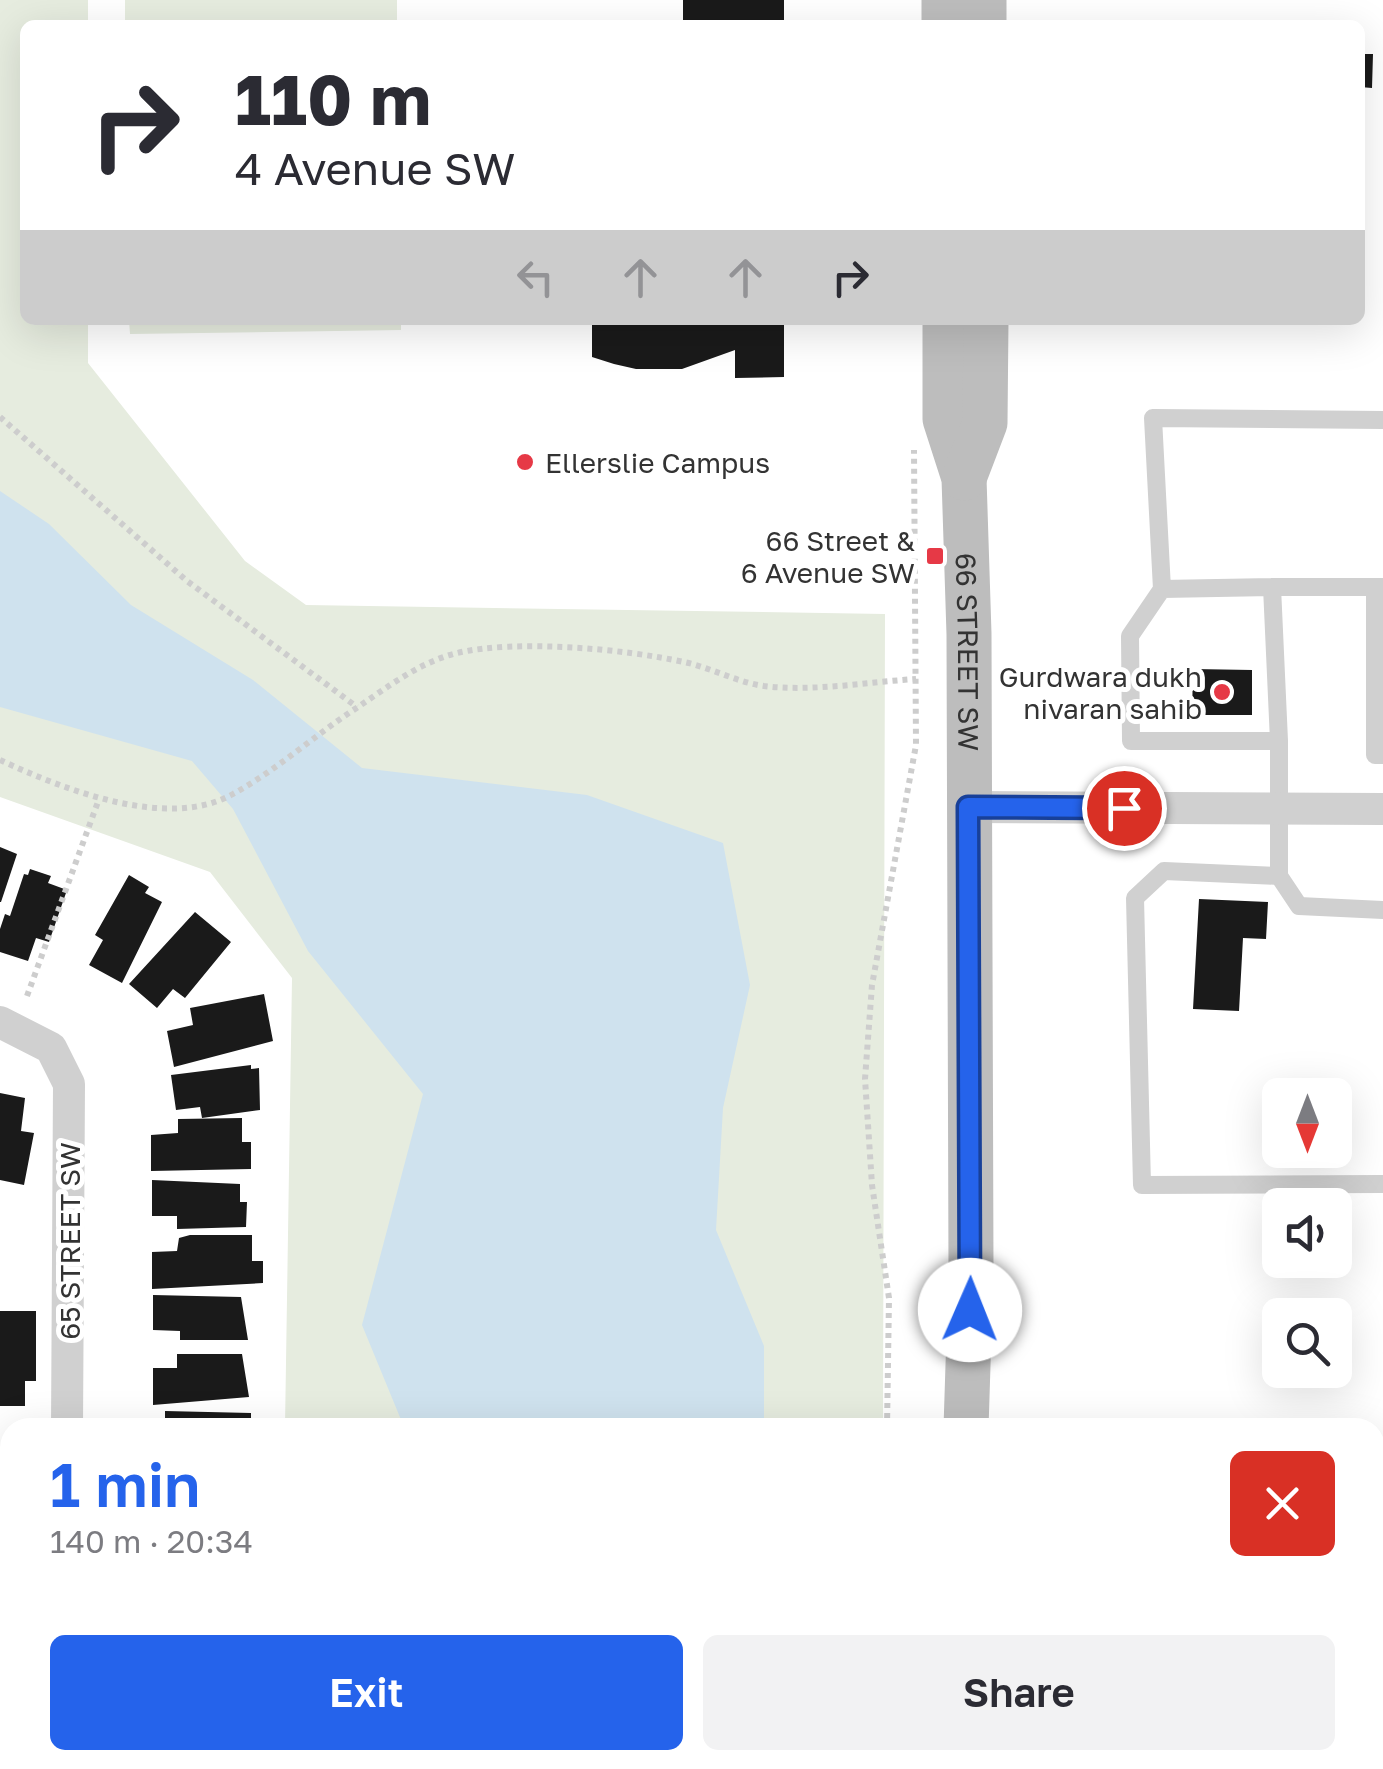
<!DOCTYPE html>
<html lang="en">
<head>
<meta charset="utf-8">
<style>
  :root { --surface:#fff; --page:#f2f2f3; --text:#2b2b33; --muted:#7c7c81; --accent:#2563eb }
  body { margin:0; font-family:"Golos Text",sans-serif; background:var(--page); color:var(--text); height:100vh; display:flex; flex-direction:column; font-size:38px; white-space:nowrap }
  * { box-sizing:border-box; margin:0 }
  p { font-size:32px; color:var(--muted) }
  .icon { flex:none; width:55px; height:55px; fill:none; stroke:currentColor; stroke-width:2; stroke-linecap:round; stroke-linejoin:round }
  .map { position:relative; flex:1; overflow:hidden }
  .panel { position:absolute; left:0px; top:1418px; width:1385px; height:352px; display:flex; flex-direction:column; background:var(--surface); border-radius:30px 30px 0 0; box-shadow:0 10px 40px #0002 }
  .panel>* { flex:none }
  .hud { position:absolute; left:20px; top:20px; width:1345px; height:305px; border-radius:15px; box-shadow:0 10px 40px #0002; background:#fff; color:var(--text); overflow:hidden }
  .needle { width:65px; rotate:180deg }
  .fabs { position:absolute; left:1262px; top:1078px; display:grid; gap:20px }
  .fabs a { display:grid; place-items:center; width:90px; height:90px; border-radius:15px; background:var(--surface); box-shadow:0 10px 40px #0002; font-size:50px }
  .pin { position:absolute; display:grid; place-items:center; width:85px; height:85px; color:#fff; margin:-42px; border:5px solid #fff; border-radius:50%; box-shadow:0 2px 10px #0007 }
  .me { position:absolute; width:110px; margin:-55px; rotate:1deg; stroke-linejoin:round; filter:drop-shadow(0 0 8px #0008) }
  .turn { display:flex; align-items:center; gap:35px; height:210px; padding:0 50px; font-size:45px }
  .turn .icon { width:130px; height:130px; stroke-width:2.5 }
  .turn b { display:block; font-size:70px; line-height:85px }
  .lanes { display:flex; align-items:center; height:95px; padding:0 50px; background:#0003; justify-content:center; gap:50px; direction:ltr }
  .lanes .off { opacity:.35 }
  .round { display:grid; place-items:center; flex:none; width:105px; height:105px; border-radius:15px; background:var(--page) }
  .head { display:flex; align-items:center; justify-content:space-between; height:170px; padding:0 50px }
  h1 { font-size:60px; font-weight:600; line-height:75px; color:var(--accent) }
  .primary-button { display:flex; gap:20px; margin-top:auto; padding:20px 50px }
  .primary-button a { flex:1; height:115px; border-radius:15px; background:var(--accent); color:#fff; font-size:40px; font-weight:600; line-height:115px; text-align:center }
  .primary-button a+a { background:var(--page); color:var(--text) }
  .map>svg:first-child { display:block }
  .green { fill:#e6ecdf }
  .water { fill:#cfe2ee }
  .building { fill:#1a1a1a }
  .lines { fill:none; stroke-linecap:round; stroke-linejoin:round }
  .path { stroke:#cdcdcd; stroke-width:6; stroke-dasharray:5 5; stroke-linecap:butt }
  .service { stroke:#d0d0d0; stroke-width:18 }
  .minor { stroke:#d0d0d0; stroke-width:32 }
  .tertiary { stroke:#d0d0d0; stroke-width:40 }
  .secondary { stroke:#bdbdbd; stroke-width:45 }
  .route-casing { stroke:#184099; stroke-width:25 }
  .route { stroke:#2563eb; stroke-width:18 }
  .poi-dot { fill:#e63946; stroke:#fff; stroke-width:4 }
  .labels { text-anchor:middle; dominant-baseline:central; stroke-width:10; stroke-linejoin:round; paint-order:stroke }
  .poi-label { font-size:28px; fill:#333; stroke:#fff; text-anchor:end }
  .street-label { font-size:28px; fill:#333; stroke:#fff }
</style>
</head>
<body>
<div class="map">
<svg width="1383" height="1769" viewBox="0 0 1383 1769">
  <rect width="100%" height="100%" fill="#fff"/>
  <path class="green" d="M 0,0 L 88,0 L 88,25 L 25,25 L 25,320 L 88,320 L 88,363 L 245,561 L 306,605 L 885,614 L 883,1427 L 285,1427 L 292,978 L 210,872 L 0,797 Z
    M 125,0 L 397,0 L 397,25 L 125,25 Z
    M 129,320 L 401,320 L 401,330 L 130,334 Z"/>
  <path class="water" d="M 0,491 L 49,524 L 131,605 L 253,680 L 362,768 L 587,795 L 723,843 L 750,985 L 723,1108 L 716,1230 L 764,1346 L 764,1427 L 404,1427 L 362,1325 L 423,1094 L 308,951 L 233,809 L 192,761 L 0,707 Z"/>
  <path class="building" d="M 683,0 L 784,0 L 784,25 L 683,25 Z
    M 1360,54 L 1373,54 L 1372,88 L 1360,87 Z
    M 592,320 L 784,320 L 784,377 L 735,378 L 735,350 L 682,369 L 636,369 L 614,364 L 592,357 Z
    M 1193,669 L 1252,670 L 1252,715 L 1192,715 Z
    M 0,847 L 17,854 L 1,902 L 0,902 Z
    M 30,869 L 51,876 L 48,883 L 67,890 L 49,942 L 36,938 L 28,961 L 0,952 L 0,929 L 5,914 L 10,916 L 24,874 L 28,875 Z
    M 129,875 L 149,887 L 145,893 L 162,902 L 122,983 L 89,965 L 103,940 L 95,935 Z
    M 1199,899 L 1268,902 L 1266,939 L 1243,938 L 1239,1011 L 1193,1009 Z
    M 195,912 L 231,942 L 185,998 L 173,989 L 157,1008 L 129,984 Z
    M 264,994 L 273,1041 L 174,1067 L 167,1031 L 193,1025 L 190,1008 Z
    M 251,1065 L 251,1069 L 259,1068 L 260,1110 L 202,1118 L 200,1107 L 176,1110 L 171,1075 Z
    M 0,1093 L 25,1098 L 21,1131 L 34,1133 L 24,1185 L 0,1180 Z
    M 242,1118 L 242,1142 L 251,1142 L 251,1169 L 151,1171 L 151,1135 L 178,1133 L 178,1119 Z
    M 152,1180 L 240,1184 L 240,1202 L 247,1202 L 246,1227 L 177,1229 L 177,1216 L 152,1216 Z
    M 190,1235 L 252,1235 L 252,1261 L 263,1261 L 263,1283 L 152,1289 L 152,1252 L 177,1251 L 179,1238 Z
    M 153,1295 L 241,1297 L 248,1340 L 180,1340 L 180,1331 L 153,1330 Z
    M 0,1311 L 36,1311 L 36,1381 L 25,1381 L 25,1406 L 0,1406 Z
    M 177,1354 L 242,1354 L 249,1397 L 153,1405 L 153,1368 L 177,1368 Z
    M 165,1411 L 251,1413 L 251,1428 L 165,1428 Z
    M 1375,1532 L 1383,1532 L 1383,1584 L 1375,1584 Z
    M 0,1552 L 5,1552 L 5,1568 L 10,1568 L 10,1624 L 0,1624 Z"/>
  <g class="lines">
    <path class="path" d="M 0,417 L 187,581 L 357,707
      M 0,760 C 63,789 167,831 233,794 C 277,770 316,734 358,707 C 389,686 420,662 457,653 C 517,639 624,649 684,662 C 712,668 736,682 764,686 C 813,692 867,682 916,679
      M 27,996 L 99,799
      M 887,1428 L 889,1298 L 872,1185 L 865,1079 L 872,985 L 916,745 L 914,450
      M 887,1760 L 888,1769"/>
    <path class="service" d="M 1272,587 L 1162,589 L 1130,636 L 1131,741 L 1279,741 L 1279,876
      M 1375,587 L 1375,755 L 1383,755
      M 1162,589 L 1153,418 L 1383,420
      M 1279,741 L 1272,587 L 1383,587
      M 1383,910 L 1299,906 L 1279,876 L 1164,871 L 1135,898 L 1142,1185 L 1383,1184"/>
    <path class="minor" d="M 968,807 L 1383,809
      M 0,1022 L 51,1048 L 69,1084 L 67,1428
      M 0,1475 L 10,1476
      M 1375,1733 L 1383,1733
      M 263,1760 L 263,1769"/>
    <path class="tertiary" d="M 0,1732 L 10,1733"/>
    <g class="secondary">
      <path d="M 984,0 L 984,25"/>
      <path d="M 944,25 L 944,0"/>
      <path id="s1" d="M 945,320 L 945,419 L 964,478 L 969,634 L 971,1271 L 966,1428"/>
      <path d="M 964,478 L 985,423 L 986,320"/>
      <path d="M 956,1769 L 956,1760"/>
    </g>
  </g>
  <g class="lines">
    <g class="route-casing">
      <path id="route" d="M 970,1310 L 968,807 L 1124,808"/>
    </g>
    <use href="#route" class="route"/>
  </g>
  <g class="poi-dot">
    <circle cx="525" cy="462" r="10"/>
    <rect x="925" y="546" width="20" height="20" rx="5"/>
    <circle cx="1222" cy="692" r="10"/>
  </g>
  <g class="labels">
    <g class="poi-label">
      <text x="545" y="462" text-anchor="start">Ellerslie Campus</text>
      <text x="915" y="540">66 Street &amp;<tspan x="915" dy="32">6 Avenue SW</tspan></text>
      <text x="1202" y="676">Gurdwara dukh<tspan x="1202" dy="32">nivaran sahib</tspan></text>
    </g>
    <g class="street-label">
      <text stroke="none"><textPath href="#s1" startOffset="335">66 STREET SW</textPath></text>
      <text transform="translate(69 1241) rotate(-90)">65 STREET SW</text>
    </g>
  </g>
</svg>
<div class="fabs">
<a><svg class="needle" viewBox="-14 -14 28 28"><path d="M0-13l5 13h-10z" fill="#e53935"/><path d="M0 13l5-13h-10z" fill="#7c7c81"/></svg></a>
<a><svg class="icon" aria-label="sound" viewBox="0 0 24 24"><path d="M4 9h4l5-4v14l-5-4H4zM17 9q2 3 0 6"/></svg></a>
<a><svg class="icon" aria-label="search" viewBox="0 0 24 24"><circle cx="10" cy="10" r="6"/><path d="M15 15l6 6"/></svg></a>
</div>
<div class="pin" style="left:1124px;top:808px;background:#d93025"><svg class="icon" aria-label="arrive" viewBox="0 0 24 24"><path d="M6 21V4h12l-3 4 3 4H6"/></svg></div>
<svg class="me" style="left:970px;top:1310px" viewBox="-20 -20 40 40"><circle r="19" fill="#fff"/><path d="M0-13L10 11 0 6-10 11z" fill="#2563eb"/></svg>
<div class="hud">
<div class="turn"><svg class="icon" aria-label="right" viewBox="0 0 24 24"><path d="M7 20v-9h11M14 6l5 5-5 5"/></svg><div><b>110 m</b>4 Avenue SW</div></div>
<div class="lanes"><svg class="icon off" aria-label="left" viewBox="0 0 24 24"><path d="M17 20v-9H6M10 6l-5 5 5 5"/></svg><svg class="icon off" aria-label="ahead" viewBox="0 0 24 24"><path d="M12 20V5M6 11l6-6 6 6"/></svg><svg class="icon off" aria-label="ahead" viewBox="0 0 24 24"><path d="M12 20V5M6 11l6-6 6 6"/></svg><svg class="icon" aria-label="right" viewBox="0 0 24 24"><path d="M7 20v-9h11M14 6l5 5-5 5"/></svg></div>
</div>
<section class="panel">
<div class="head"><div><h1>1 min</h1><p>140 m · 20:34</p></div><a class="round" style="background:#d93025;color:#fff"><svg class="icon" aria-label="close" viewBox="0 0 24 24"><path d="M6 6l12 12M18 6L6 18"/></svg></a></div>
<div class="primary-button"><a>Exit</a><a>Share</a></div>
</section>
</div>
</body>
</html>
